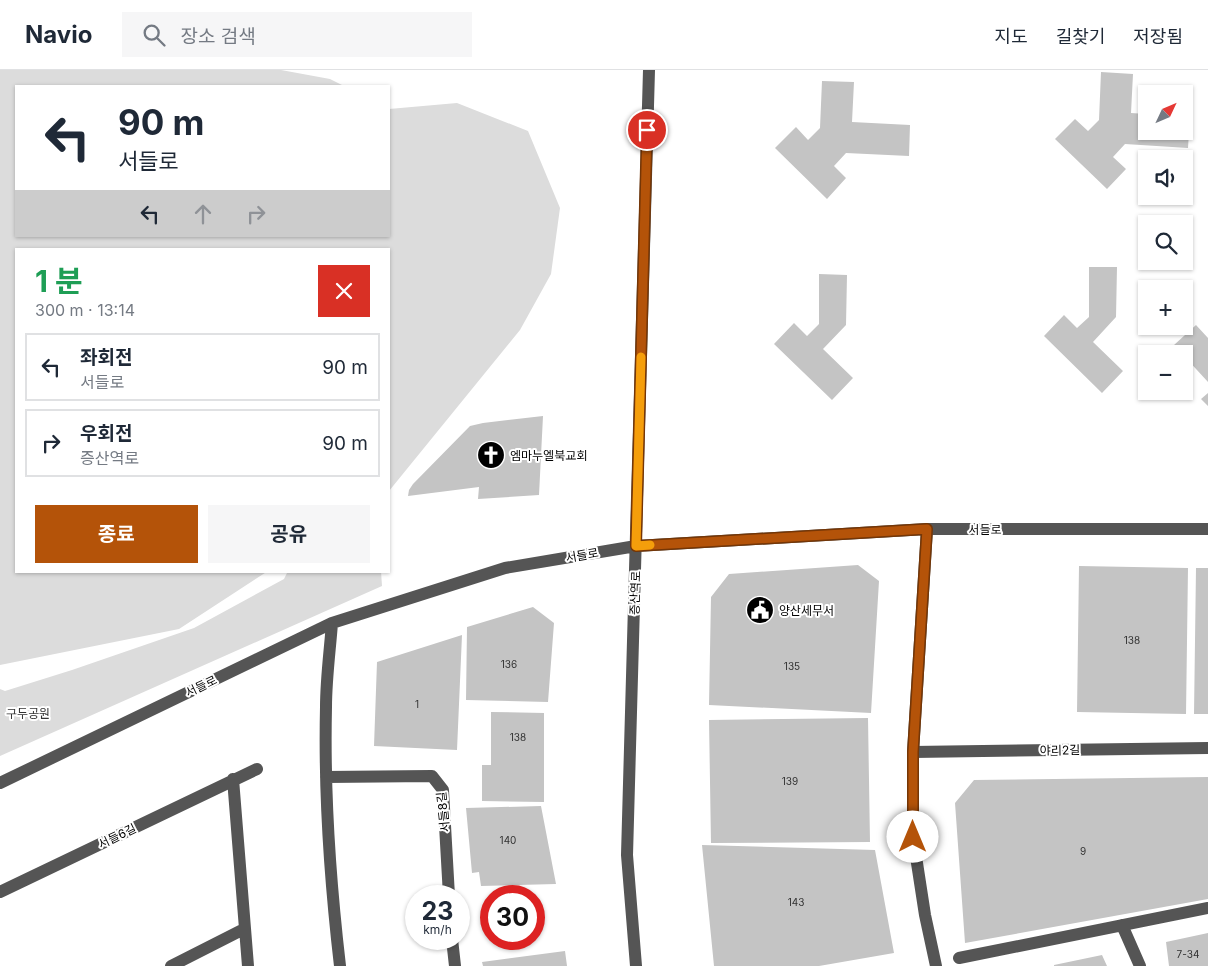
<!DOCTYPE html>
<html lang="ko">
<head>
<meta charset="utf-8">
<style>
  :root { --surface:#fff; --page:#f6f6f7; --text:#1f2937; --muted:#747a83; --line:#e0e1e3; --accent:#b45309 }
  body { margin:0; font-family:Inter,"Noto Sans KR",sans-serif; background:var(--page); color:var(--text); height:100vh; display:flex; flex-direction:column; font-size:19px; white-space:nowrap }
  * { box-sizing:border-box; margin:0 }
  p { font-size:16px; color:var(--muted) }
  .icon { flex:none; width:28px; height:28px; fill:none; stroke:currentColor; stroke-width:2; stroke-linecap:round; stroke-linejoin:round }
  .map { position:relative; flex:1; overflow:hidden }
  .details { position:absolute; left:15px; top:178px; width:375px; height:325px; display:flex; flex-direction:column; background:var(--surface); border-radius:0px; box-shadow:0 1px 4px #0004 }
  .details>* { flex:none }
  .guide { position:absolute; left:15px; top:15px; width:375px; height:152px; border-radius:0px; box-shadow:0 1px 4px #0004; background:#fff; color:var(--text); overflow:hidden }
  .needle { width:32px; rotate:46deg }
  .controls { position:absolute; left:1138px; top:15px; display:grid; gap:10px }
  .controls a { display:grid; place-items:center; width:55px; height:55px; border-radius:0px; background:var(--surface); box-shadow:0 1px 4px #0004; font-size:25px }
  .speed { position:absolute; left:405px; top:815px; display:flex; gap:10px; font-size:25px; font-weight:700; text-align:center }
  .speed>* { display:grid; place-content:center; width:65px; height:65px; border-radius:50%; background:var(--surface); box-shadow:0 1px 4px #0004; line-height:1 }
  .speed small { font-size:12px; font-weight:400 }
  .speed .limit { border:8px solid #d22; background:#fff; color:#111 }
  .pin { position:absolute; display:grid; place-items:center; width:42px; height:42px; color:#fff; margin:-21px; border:2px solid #fff; border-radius:50%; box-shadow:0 1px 5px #0007 }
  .me { position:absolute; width:55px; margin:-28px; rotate:0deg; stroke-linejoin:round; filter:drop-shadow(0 0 4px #0008) }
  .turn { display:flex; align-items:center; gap:18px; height:105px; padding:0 20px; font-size:22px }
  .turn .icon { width:65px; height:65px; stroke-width:2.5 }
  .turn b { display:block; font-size:35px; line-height:42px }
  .lanes { display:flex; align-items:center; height:48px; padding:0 20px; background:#0003; justify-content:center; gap:25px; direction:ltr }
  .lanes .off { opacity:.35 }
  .round { display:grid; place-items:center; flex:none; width:52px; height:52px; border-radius:0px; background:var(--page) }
  .summary { display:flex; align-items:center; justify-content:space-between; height:85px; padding:0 20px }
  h1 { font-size:30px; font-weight:700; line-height:38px; color:#1e9e55 }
  .action { display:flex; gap:10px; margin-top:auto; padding:10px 20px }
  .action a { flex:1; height:58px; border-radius:0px; background:var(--accent); color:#fff; font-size:20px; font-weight:700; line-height:58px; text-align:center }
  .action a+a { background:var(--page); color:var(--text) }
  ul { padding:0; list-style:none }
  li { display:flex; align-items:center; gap:15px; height:68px; margin:0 10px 8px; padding:0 10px; border:2px solid var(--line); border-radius:0px }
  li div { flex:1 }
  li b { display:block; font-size:19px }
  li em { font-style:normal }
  header { display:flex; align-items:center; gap:30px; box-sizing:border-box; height:70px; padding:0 25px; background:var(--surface); border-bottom:1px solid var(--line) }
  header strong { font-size:24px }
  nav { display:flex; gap:28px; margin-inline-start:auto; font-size:18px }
  .search { width:350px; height:45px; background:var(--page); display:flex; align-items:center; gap:12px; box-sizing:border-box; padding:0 18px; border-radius:0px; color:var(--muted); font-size:19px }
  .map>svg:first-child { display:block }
  .green { fill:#dcdcdc }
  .building { fill:#c4c4c4 }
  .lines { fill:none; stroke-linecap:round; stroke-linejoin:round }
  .minor { stroke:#555; stroke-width:12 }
  .route-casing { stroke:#753606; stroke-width:12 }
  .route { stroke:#b45309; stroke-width:9 }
  .slow { stroke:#f59e0b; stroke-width:9 }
  .labels { text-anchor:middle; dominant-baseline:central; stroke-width:4; stroke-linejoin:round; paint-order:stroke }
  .number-label { font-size:10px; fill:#313131 }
  .poi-label { font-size:12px; fill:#000; stroke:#fff; text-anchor:start }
  .street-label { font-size:12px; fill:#000; stroke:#fff }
  .park-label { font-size:12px; fill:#333; stroke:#fff }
</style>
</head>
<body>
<header>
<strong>Navio</strong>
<div class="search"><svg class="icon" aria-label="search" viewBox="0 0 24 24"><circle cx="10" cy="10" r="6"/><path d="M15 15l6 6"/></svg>장소 검색</div>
<nav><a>지도</a><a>길찾기</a><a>저장됨</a></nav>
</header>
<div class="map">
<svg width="1208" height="896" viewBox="0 0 1208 896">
  <rect width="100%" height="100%" fill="#fff"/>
  <path class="green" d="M 0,0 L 281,0 L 330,9 L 344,16 L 16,16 L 16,166 L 389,166 L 389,39 L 457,33 L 528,61 L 560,138 L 551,204 L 520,260 L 389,421 L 389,179 L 16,179 L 16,501 L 268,501 L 179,559 L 0,595 Z
    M 288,501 L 381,501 L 382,516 L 0,686 L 0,619 L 5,621 L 72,600 L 194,558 L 284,509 Z"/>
  <path class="building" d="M 1101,2 L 1133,4 L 1131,43 L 1146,44 L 1146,61 L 1184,61 L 1184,46 L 1190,46 L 1188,78 L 1125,74 L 1113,87 L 1126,99 L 1107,119 L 1055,69 L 1075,49 L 1088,61 L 1099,50 Z
    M 822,11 L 854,12 L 852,52 L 910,55 L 909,86 L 846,83 L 834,96 L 846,108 L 827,129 L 775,78 L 796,57 L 808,70 L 820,58 Z
    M 1089,197 L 1117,197 L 1116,247 L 1093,272 L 1123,301 L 1102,323 L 1044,266 L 1064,245 L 1077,258 L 1089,247 Z
    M 819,204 L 847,205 L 846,255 L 823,279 L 853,308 L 832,330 L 774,274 L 794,253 L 807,266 L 819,254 Z
    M 1196,255 L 1208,268 L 1208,312 L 1174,275 Z
    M 1208,323 L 1208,336 L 1201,329 Z
    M 543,346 L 539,425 L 478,429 L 479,417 L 408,426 L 409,420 L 413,414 L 470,356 L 483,353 Z
    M 858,495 L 879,511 L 871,643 L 709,635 L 711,527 L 729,504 Z
    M 1079,496 L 1188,498 L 1186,644 L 1077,642 Z
    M 1196,498 L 1208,498 L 1208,644 L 1194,644 Z
    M 533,537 L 554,553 L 548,632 L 466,630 L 467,557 Z
    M 462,565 L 457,680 L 374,676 L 377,592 Z
    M 491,642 L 544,643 L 544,732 L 482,731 L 482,695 L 491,695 Z
    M 868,648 L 870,772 L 711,773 L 709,650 Z
    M 1208,707 L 1208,829 L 965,873 L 955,733 L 974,710 Z
    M 541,736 L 556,814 L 481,816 L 479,802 L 472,803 L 466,738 Z
    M 702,775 L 875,780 L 894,883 L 819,896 L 714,896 Z
    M 1208,863 L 1208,896 L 1169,896 L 1166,872 Z
    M 565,881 L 567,896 L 483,896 L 482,892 Z
    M 1102,885 L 1107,896 L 1054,896 L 1054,895 Z"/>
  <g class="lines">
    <path class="minor" d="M 927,459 L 913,682 L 913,767 L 925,845 L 936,896
      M 332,553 C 330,580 326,609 326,637 C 324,723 330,810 340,896
      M 913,682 L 1208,678
      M 326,707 L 432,706 L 443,720 L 449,826
      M 233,709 L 248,896
      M 0,713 L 332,553 L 505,498 L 636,476 L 927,459 L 1208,459
      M 0,822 L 257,699
      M 1122,855 L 1140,896
      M 452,869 L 455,896
      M 959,888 L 1208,838
      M 171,896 L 244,859
      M 636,896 L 627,785 L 649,0"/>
  </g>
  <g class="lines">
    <g class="route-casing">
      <path id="route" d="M 647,60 L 636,476 L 927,459 L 913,682 L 913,767"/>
    </g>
    <use href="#route" class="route"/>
    <path class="slow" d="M 641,287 L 636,476 L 650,475"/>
  </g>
  <defs>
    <g id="church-disc" transform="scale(1.4375)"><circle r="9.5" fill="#000" stroke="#fff"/><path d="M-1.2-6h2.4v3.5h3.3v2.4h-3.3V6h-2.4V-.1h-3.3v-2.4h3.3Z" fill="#fff"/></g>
    <g id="civic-disc" transform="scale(1.4375)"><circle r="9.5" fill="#000" stroke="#fff"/><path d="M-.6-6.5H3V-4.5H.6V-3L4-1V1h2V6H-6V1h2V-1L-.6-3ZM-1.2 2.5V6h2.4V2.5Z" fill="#fff"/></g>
  </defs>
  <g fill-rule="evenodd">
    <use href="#church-disc" x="491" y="385"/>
    <use href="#civic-disc" x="760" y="540"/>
  </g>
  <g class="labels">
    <g class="number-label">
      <text x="1132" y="570">138</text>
      <text x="509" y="594">136</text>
      <text x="792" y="596">135</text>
      <text x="417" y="634">1</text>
      <text x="518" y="667">138</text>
      <text x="790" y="711">139</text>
      <text x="508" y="770">140</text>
      <text x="1083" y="781">9</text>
      <text x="796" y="832">143</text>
      <text x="1188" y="884">7-34</text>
    </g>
    <g class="poi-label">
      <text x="510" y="385">엠마누엘북교회</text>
      <text x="779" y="540">양산세무서</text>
    </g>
    <g class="street-label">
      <text x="985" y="459">서들로</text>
      <text transform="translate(582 485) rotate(-10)">서들로</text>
      <text transform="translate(635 523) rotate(-88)">증산역로</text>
      <text transform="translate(201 616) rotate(-26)">서들로</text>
      <text transform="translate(1060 680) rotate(-1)">야리2길</text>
      <text transform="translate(443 742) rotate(-96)">서들8길</text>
      <text transform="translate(117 766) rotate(-26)">서들6길</text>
    </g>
    <g class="park-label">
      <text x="28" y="643">구두공원</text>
    </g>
  </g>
</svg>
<div class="controls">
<a><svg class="needle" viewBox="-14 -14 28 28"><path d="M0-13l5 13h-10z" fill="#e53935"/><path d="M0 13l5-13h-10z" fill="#747a83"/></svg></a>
<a><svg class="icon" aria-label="sound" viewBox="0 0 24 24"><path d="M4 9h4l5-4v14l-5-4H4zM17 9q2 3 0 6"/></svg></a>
<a><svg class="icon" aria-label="search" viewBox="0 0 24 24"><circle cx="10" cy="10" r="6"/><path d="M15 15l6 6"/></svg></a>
<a>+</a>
<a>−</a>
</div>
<div class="speed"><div>23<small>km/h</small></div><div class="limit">30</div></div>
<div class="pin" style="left:647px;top:60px;background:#d93025"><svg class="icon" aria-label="arrive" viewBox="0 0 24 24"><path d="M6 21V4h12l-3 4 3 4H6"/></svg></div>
<svg class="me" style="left:913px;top:767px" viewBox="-20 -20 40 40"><circle r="19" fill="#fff"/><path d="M0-13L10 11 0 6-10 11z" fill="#b45309"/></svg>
<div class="guide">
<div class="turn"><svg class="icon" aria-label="left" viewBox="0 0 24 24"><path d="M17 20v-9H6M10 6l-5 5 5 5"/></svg><div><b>90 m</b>서들로</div></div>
<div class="lanes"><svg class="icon" aria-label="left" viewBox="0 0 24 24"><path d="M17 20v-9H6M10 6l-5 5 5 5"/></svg><svg class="icon off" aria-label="ahead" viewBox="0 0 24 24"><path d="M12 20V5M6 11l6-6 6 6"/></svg><svg class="icon off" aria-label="right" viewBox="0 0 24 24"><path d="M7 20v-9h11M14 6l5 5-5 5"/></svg></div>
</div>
<section class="details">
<div class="summary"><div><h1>1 분</h1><p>300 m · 13:14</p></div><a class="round" style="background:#d93025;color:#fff"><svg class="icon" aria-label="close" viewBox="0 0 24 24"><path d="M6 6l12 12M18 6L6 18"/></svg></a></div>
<ul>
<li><svg class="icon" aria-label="left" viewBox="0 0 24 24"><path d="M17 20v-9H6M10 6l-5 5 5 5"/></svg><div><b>좌회전</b><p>서들로</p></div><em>90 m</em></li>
<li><svg class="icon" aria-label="right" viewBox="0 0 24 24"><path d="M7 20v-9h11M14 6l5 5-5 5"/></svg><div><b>우회전</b><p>증산역로</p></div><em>90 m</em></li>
</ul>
<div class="action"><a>종료</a><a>공유</a></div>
</section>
</div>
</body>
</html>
